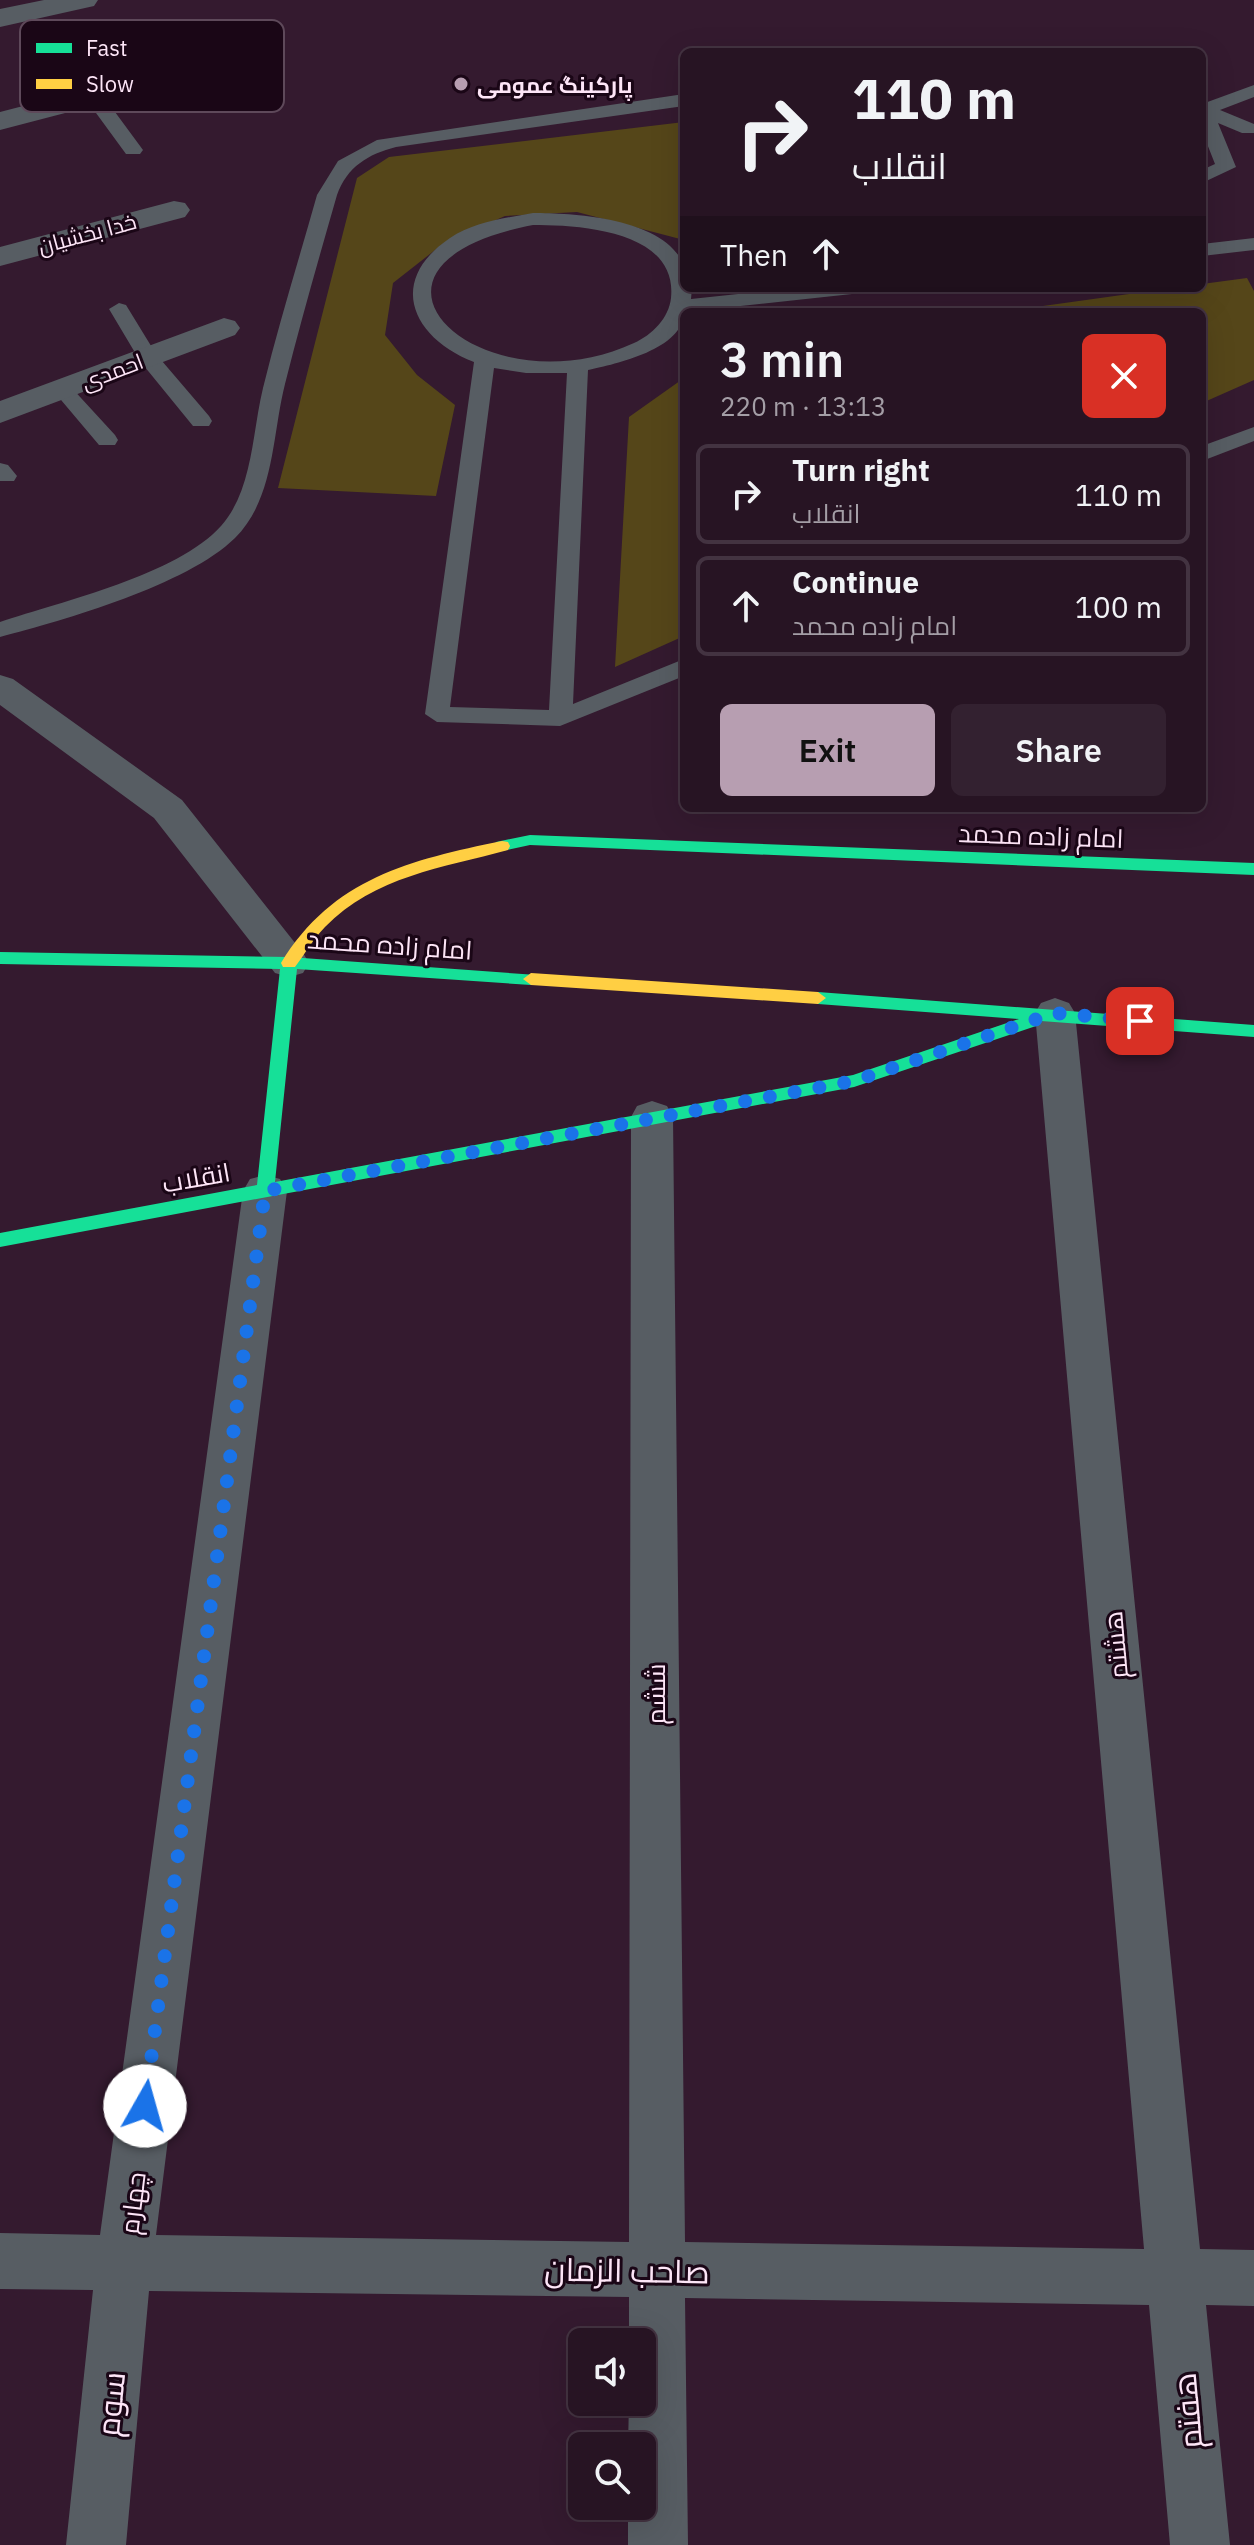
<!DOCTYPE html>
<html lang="en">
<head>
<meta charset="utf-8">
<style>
  :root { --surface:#271423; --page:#332130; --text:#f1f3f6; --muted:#a49ea6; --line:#433341; --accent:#b79eb1 }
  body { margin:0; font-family:"IBM Plex Sans",Cairo,sans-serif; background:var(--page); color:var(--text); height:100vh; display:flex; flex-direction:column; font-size:30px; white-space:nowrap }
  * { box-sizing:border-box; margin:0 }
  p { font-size:26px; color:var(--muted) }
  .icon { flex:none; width:44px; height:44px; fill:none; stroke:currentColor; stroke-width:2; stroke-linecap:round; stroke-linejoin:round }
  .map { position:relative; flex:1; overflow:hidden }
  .panel { position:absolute; left:680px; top:308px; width:526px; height:504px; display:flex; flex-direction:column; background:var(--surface); border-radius:12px; box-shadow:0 8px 32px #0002,0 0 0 2px var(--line) }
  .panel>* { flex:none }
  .banner { position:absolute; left:680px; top:48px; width:526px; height:244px; border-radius:12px; box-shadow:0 8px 32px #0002,0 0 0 2px var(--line); background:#271423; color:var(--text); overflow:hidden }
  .buttons { position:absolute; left:568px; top:2328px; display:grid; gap:16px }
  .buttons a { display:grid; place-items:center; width:88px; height:88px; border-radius:12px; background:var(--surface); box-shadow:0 8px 32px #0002,0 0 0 2px var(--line); font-size:40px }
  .pin { position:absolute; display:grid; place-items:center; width:68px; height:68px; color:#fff; margin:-34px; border-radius:16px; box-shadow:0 4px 12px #0006 }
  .me { position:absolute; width:88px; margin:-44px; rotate:7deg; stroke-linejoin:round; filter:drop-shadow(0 0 6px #0008) }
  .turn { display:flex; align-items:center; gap:28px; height:168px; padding:0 40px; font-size:36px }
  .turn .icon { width:104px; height:104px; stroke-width:2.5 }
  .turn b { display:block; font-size:56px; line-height:68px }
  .then { display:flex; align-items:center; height:76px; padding:0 40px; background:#0003; gap:16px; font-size:30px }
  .round { display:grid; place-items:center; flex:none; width:84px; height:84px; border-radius:12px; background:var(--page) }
  .head { display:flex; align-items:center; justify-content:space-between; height:136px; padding:0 40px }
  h1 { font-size:48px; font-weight:600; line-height:60px }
  .cta { display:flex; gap:16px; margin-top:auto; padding:16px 40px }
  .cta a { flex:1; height:92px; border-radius:12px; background:var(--accent); color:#111; font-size:32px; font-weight:600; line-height:92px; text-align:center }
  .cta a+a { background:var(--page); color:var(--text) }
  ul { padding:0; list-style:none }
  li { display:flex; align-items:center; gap:24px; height:100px; margin:0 16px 12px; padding:0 24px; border:4px solid var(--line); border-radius:12px }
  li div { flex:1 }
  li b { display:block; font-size:30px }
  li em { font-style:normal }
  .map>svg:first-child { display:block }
  .green { fill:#554619 }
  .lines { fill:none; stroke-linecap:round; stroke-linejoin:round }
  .lane { fill:#575d63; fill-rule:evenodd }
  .street { fill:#575d63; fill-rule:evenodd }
  .fast { fill:#16e098; fill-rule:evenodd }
  .slow { fill:#ffcf43; fill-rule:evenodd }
  .route { stroke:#1a73e8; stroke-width:14; stroke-dasharray:0 25.2 }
  .poi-dot { fill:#b79eb1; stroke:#1a0616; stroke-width:3 }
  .labels { text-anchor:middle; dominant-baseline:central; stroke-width:6; stroke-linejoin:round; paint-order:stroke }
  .far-poi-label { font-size:22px; font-weight:bold; fill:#fde5f7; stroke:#1a0616; text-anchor:start }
  .far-street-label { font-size:22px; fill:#fde5f7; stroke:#1a0616 }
  .street-label { font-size:26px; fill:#fde5f7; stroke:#1a0616 }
  .near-street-label { font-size:32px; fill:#fde5f7; stroke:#1a0616 }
  .key { fill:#1a0616; stroke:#5e495a; stroke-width:2 }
  .key-label { font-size:22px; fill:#fde5f7 }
</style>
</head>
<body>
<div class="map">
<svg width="1254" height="2545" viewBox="0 0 1254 2545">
  <rect width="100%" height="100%" fill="#341a2f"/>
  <path class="green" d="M 684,122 L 684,240 L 577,212 L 505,216 L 444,243 L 393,283 L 385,335 L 417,375 L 455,405 L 436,496 L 278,488 L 357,178 L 389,157 Z
    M 1247,278 L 1254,291 L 1254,380 L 1202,403 L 1202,312 L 1000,312 L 1172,288 L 1202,288 L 1202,284 Z
    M 684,378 L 684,636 L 615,667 L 629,417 Z"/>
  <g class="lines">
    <path class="lane" d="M 107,37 L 114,39 L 145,81 L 145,89 L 131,89 L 100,47 L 98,43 Z
      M 51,53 L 58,55 L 86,95 L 101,93 L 143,150 L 140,154 L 126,154 L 88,102 L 73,104 L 42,59 Z
      M 1254,85 L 1254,97 L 1220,110 L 1254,124 L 1254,133 L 1242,133 L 1218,123 L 1236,167 L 1202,183 L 1202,170 L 1215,164 L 1202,131 L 1202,104 Z
      M 684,94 L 684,106 L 396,147 C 368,154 347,167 337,195 C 319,258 301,320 285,384 C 272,435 275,498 235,538 C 187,585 65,620 0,637 L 0,622 C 63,601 177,575 221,526 C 253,490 252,433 263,388 C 279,323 299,259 317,195 L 338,161 L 377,140 Z
      M 533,213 C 575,213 662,218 683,263 C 686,270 684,281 684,288 L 692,288 L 691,299 L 794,288 L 862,288 L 852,294 L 684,312 C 684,349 616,364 588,370 L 573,704 L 684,659 L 684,676 L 560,726 L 437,722 L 425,714 L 474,362 C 412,338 386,281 450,238 C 474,222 505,218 533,213 ZM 533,225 C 579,225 678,230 671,298 C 669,318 652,335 634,343 C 482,413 321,266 533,225 ZM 494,368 L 526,373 L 567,373 L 549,710 L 450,707 Z
      M 1254,238 L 1254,250 L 1202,256 L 1202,244 Z
      M 119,303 L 126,305 L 156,354 L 209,416 L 212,421 L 209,426 L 193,426 L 140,361 L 109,309 Z
      M 63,384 L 70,386 L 115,435 L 118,440 L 115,445 L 99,445 L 56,394 L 52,390 Z
      M 1254,427 L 1254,441 L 1202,461 L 1202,446 Z
      M 0,463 L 8,465 L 17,476 L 14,481 L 0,481 Z"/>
    <path class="street" d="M 44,0 L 98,0 L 94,6 L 0,27 L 0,9 Z
      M 170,68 L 180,71 L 185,77 L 180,83 L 0,130 L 0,112 Z
      M 174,201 L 185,203 L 190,210 L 185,217 L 0,266 L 0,247 Z
      M 224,318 L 235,321 L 240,328 L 235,335 L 0,423 L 0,401 Z
      M 0,675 L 13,679 L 182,800 L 303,953 L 309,963 L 303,973 L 289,977 L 275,973 L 154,818 L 0,705 Z
      M 1055,998 L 1069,1003 L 1075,1013 L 1200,2249 L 1254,2250 L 1254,2306 L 1206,2305 L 1230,2545 L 1170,2545 L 1149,2305 L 685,2298 L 688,2545 L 628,2545 L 628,2506 L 642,2506 L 642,2446 L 628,2446 L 629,2402 L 642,2402 L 642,2342 L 629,2342 L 629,2297 L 149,2291 L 126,2545 L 66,2545 L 93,2290 L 0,2289 L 0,2233 L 100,2235 L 243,1191 L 250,1179 L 265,1175 L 280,1179 L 287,1191 L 156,2235 L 629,2242 L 631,1117 L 637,1106 L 652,1101 L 667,1106 L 673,1117 L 685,2242 L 1144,2249 L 1035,1013 L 1041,1003 Z"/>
    <path class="fast" d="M 530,835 L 1254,863 L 1254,875 L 530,845 L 502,851 L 494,846 L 496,842 Z
      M 0,952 L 289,957 L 537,975 L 539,979 L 537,983 L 531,985 L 297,969 L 275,1182 L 853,1075 L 1019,1019 L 818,1004 L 810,998 L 818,992 L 1254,1025 L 1254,1037 L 1041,1021 L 1039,1025 L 854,1087 L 0,1247 L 0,1233 L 257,1185 L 280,969 L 0,964 Z"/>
    <path class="slow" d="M 502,841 L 508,842 L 510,846 L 508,850 C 442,868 375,876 325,927 C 313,939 305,954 295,967 L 283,967 L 281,963 C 333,878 410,860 502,841 Z
      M 531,973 L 818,992 L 826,998 L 818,1004 L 531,985 L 523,979 Z"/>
  </g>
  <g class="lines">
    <path class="route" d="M 145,2106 L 265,1191 L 854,1081 L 1055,1013 L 1140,1021"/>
  </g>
  <circle class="poi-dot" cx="461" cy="84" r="8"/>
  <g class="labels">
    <g class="far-poi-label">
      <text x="477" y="84">پارکینگ عمومی</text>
    </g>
    <g class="far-street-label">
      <text transform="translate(87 233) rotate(-15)">خدا بخشیان</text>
      <text transform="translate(112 371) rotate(-21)">احمدی</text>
    </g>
    <g class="street-label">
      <text transform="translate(1041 835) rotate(2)">امام زاده محمد</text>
      <text transform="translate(390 944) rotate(4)">امام زاده محمد</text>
      <text transform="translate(196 1177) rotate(-10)">انقلاب</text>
      <text transform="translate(1115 1645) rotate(-95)">هشتم</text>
      <text transform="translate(655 1694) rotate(-90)">ششم</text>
      <text transform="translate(132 2203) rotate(-83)">چهارم</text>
    </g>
    <g class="near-street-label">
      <text transform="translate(627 2270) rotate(1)">صاحب الزمان</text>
      <text transform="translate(110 2404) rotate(-84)">سوم</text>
      <text transform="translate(1187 2411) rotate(-95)">هفتم</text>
    </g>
  </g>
  <rect x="20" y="20" width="264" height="92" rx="12" class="key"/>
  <rect x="36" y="43" width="36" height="10" fill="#16e098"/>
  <rect x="36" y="79" width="36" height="10" fill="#ffcf43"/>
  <g class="key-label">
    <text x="86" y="56">Fast</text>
    <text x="86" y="92">Slow</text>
  </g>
</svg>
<div class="buttons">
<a><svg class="icon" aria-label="sound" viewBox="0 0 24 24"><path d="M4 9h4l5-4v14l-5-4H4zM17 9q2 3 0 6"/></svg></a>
<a><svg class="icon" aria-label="search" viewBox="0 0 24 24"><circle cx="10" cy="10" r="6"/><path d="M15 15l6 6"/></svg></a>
</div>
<div class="pin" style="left:1140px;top:1021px;background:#d93025"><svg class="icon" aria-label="arrive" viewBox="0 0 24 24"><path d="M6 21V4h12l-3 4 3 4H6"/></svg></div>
<svg class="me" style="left:145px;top:2106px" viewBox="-20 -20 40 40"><circle r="19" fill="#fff"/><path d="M0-13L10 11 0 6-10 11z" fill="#1a73e8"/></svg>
<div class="banner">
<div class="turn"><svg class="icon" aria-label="right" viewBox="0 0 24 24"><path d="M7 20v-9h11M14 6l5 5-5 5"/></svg><div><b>110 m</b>انقلاب</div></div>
<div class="then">Then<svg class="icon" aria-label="ahead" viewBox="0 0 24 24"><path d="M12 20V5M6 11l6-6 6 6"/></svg></div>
</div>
<section class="panel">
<div class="head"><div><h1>3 min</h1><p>220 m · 13:13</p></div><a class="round" style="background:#d93025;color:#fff"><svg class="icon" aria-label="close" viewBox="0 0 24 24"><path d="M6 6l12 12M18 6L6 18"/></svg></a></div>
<ul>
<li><svg class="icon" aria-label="right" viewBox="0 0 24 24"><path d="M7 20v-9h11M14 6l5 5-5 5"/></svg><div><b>Turn right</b><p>انقلاب</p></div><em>110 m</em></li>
<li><svg class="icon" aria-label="ahead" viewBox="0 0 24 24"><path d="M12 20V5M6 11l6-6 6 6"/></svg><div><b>Continue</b><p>امام زاده محمد</p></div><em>100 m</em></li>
</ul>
<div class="cta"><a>Exit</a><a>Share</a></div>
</section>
</div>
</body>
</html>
